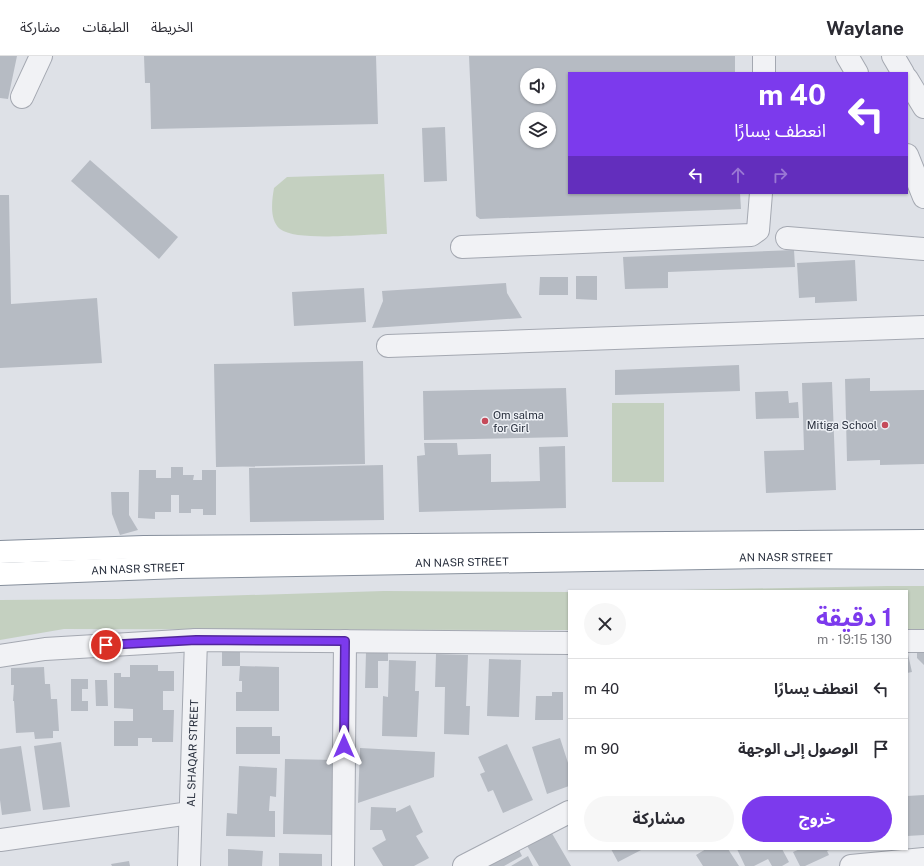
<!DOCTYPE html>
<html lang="ar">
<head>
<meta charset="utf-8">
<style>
  :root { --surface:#fff; --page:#f7f7f7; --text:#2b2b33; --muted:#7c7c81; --line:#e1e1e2; --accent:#7c3aed }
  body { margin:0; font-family:"Public Sans","Noto Sans Arabic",sans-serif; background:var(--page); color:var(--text); direction:rtl; height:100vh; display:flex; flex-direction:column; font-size:15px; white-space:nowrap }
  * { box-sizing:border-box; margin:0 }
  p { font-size:13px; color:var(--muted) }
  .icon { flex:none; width:22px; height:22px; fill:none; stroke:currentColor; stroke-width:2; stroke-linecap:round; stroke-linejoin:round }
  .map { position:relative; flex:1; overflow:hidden; direction:ltr }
  .panel { position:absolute; left:568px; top:534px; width:340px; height:260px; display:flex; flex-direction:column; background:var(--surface); border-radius:0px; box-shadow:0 1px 3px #0004; direction:rtl }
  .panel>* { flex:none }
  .banner { position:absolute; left:568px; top:16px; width:340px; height:122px; border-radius:0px; box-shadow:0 1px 3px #0004; direction:rtl; background:#7c3aed; color:#fff; overflow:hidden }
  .controls { position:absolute; left:520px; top:12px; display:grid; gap:8px }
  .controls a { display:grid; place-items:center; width:36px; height:36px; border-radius:50%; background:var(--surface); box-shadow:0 1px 3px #0004; font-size:20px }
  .pin { position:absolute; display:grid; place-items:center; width:34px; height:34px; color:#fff; margin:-17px; border:2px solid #fff; border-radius:50%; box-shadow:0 1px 4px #0007 }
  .me { position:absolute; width:44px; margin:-22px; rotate:0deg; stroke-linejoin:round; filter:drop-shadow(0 0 3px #0008) }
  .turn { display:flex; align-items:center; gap:14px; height:84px; padding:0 16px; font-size:18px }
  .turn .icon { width:52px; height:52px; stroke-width:2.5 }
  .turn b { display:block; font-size:28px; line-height:34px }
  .lanes { display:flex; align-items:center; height:38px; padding:0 16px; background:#0003; justify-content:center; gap:20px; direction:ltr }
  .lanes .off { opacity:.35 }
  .round { display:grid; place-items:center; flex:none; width:42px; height:42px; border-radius:21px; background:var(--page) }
  .overview { display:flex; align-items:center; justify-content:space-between; height:68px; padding:0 16px }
  h1 { font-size:24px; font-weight:700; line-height:30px; color:var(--accent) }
  .button { display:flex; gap:8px; margin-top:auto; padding:8px 16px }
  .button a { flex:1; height:46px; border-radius:24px; background:var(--accent); color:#fff; font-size:16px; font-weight:700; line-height:46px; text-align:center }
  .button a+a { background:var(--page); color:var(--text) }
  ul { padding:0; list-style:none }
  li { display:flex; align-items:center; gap:12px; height:60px; padding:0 16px; border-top:1px solid var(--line) }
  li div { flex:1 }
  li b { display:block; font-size:15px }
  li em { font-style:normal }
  header { display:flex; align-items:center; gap:24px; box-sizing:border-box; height:56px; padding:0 20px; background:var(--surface); border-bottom:1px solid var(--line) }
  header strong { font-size:19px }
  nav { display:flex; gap:22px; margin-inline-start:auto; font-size:14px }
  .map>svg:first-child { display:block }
  .green { fill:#c4d0c0 }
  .building { fill:#b6bbc3; fill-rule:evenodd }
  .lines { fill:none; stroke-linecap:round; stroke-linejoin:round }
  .minor-casing { stroke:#a4a8b1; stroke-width:24 }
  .highway-casing { stroke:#868f9c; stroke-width:24 }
  .minor { stroke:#f1f2f5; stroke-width:22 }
  .highway { stroke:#fff; stroke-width:22 }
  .route-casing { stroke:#51269a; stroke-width:10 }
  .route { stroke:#7c3aed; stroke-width:7 }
  .poi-dot { fill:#c54a5a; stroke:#edf0f5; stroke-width:1.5 }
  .labels { text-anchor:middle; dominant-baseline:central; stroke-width:3; stroke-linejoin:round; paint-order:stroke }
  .poi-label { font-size:11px; fill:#282f3d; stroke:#edf0f5; text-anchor:start }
  .street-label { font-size:11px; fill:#282f3d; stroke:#edf0f5 }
</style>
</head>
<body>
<header>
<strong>Waylane</strong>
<nav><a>الخريطة</a><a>الطبقات</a><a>مشاركة</a></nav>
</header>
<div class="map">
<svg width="924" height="810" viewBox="0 0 924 810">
  <rect width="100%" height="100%" fill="#dee1e7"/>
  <path class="green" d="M 384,118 L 387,178 C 364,178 297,186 280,173 C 269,164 272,144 274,132 L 287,121 Z
    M 612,347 L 664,347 L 664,426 L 612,426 Z
    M 887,530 L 924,530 L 924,575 L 907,575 L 907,535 L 628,535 Z
    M 384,535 L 569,536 L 569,574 L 64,573 L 0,584 L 0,544 L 118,543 Z"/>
  <path class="building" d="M 0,0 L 17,0 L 8,43 L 0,42 Z
    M 144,0 L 376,0 L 378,68 L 151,73 L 150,27 L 145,27 Z
    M 469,0 L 735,0 L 735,17 L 569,17 L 569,137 L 740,137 L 741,153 L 480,163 L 476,160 ZM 527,19 L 549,19 L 549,41 L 527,41 ZM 527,63 L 549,63 L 549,85 L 527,85 Z
    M 445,71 L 447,125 L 424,126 L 422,72 Z
    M 90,104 L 178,181 L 159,203 L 71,125 Z
    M 0,139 L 9,139 L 11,248 L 97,242 L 102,307 L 0,312 Z
    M 794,194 L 795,211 L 668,216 L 668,232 L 625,233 L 623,201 Z
    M 855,204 L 857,245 L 815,247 L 815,241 L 799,242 L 797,207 Z
    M 576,220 L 597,220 L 597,244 L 576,243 Z
    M 540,221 L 568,221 L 568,239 L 539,239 Z
    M 506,227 L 507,237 L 522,262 L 372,272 L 383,245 L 382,235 Z
    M 364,232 L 366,266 L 294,270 L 292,236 Z
    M 363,305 L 365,408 L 216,411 L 214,308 Z
    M 739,309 L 740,335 L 615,339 L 615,314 Z
    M 870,322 L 870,335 L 924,334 L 924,408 L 880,409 L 880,404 L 847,405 L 845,323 Z
    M 832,326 L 836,434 L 766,437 L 764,395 L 804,394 L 802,327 Z
    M 566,332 L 568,381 L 424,384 L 423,335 Z
    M 788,335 L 789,347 L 798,346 L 799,362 L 756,363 L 755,336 Z
    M 424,387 L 457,387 L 458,399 L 491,398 L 491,426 L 540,425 L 539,391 L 565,390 L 566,452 L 419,456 L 417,400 L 425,399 Z
    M 383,409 L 384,464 L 250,466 L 249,412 Z
    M 171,411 L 183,411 L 183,419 L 194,419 L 193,424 L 202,424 L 202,414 L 216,414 L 216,459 L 203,459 L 203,453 L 191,453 L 191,457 L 179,457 L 179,439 L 171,439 L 171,456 L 155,456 L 155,463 L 138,462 L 139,414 L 156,414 L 156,422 L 171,422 Z
    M 111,436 L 129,436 L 129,459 L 138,474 L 120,479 L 112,458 Z
    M 222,591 L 240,591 L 240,610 L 222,610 Z
    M 907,594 L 912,616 L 907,617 Z
    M 917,595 L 924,595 L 924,609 L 917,602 Z
    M 366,596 L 388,596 L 388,605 L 378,605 L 378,632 L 365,632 Z
    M 436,598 L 468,599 L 466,650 L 470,650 L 469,679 L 444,678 L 445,631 L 435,631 Z
    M 489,603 L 521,604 L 519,661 L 487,660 Z
    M 389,604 L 416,605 L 415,635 L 419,635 L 417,681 L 382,680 L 383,640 L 388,641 Z
    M 130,609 L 158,609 L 158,615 L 174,615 L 174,635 L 163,635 L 163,654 L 174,654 L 173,686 L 152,686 L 152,682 L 138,682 L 138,690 L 114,690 L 114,665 L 133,665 L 133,653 L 114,652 L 114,617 L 121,617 L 121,621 L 130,621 Z
    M 240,610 L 279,611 L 279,655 L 236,655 L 236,636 L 242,636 L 242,625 L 239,625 Z
    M 44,611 L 45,628 L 50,628 L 51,643 L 57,643 L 59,675 L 53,675 L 53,682 L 35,683 L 34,676 L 16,677 L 14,645 L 13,645 L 14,629 L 11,629 L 11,612 Z
    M 71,623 L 88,623 L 88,633 L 82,633 L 82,645 L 88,645 L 88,655 L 71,655 Z
    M 95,624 L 107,624 L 108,650 L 96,650 Z
    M 552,636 L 563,636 L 563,664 L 535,664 L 536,640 L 552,640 Z
    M 236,671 L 272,671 L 272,680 L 280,680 L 280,698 L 236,698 Z
    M 560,682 L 569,710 L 569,730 L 547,738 L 532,691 Z
    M 61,686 L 70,751 L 43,754 L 34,690 Z
    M 507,688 L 533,744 L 503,757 L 493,734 L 488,736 L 480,718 L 485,716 L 478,701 Z
    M 21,690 L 31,755 L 2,759 L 0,744 L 0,693 Z
    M 360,692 L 435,696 L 434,721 L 358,747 Z
    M 285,703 L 336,704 L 334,779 L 283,778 Z
    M 239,710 L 277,712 L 276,741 L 270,740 L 269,755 L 275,755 L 275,781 L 226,780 L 227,757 L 237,758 Z
    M 924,739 L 924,779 L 907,780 L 907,740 Z
    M 410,749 L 423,776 L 416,780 L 429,802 L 414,810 L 383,810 L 372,792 L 386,784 L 382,774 L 370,774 L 371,751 L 396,752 L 396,756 Z
    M 550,774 L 571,810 L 539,810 L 526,788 Z
    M 518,792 L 522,800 L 504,810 L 484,810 Z
    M 228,793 L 263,795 L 262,810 L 228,810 Z
    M 611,793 L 643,793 L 618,806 Z
    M 706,793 L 728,793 L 739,810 L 703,810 L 696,799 Z
    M 737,793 L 782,793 L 789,806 L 782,810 L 772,810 L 768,803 L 754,810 L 745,810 Z
    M 800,793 L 831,793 L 827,795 L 829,799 L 805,810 L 800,810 L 793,796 Z
    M 279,797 L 322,798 L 322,810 L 279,810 Z
    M 528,800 L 533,810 L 511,810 Z
    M 129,805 L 130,810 L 112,810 L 111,808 Z"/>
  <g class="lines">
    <g class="minor-casing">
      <g id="minor">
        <path d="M 847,0 L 857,17"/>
        <path d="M 893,0 L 903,17"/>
        <path d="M 764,17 L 764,0"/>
        <path d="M 907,23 L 924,51"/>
        <path d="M 22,41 L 41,0"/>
        <path d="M 907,99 L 924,141"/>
        <path d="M 787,182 L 924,193"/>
        <path d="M 462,191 L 751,179 L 758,174 L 761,137"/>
        <path d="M 388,290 L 924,271"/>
        <path d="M 907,585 L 924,585"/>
        <path d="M 0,600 L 45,593 L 196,584 L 569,587"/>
        <path d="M 0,784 L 190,757"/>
        <path id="s1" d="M 189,810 L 196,584"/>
        <path d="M 343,810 L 345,585"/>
        <path d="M 464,810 L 569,756"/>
        <path d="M 851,810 L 924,803"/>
      </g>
    </g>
    <g class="highway-casing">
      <g id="highway">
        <path d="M 0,496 L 144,491 L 924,485"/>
        <path id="s2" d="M 0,518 L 179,511 L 765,501 L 924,502"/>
      </g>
    </g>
    <use href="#minor" class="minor"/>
    <use href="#highway" class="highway"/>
  </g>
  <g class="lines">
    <g class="route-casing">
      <path id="route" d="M 106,589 L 196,584 L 345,585 L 344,690"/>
    </g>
    <use href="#route" class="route"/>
  </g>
  <g class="poi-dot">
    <circle cx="485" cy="365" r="4"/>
    <circle cx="885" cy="369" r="4"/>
  </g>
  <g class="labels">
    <g class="poi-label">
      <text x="493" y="359">Om salma<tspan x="493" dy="13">for Girl</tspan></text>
      <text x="877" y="369" text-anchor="end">Mitiga School</text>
    </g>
    <g class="street-label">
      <text stroke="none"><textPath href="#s2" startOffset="786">AN NASR STREET</textPath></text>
      <text stroke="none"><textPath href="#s2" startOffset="462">AN NASR STREET</textPath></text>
      <text stroke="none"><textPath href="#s2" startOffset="138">AN NASR STREET</textPath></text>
      <text stroke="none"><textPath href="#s1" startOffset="113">AL SHAQAR STREET</textPath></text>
    </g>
  </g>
</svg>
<div class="controls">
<a><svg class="icon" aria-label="sound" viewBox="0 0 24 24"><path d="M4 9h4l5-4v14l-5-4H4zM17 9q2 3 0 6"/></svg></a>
<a><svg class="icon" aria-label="layers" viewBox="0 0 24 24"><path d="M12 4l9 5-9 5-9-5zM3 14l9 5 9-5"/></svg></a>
</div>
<div class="pin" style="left:106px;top:589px;background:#d93025"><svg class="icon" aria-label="arrive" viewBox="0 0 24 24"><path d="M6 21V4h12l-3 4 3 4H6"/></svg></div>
<svg class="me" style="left:344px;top:690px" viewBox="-20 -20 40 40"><path d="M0-17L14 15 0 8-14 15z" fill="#7c3aed" stroke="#fff" stroke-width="4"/></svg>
<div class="banner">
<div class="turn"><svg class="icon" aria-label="left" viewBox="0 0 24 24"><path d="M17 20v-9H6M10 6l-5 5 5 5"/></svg><div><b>40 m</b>انعطف يسارًا</div></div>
<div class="lanes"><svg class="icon" aria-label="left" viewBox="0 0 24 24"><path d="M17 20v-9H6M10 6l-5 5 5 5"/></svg><svg class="icon off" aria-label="ahead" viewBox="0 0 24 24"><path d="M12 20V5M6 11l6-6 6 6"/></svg><svg class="icon off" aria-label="right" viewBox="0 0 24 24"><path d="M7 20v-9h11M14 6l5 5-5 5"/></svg></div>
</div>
<section class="panel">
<div class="overview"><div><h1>1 دقيقة</h1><p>130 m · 19:15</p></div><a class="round"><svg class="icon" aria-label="close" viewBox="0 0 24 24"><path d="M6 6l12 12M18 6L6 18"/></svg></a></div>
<ul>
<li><svg class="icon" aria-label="left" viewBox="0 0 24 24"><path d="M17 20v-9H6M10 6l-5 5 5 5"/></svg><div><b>انعطف يسارًا</b></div><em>40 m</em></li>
<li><svg class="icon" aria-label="arrive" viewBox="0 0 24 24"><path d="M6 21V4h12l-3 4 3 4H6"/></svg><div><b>الوصول إلى الوجهة</b></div><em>90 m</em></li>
</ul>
<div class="button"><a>خروج</a><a>مشاركة</a></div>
</section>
</div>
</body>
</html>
